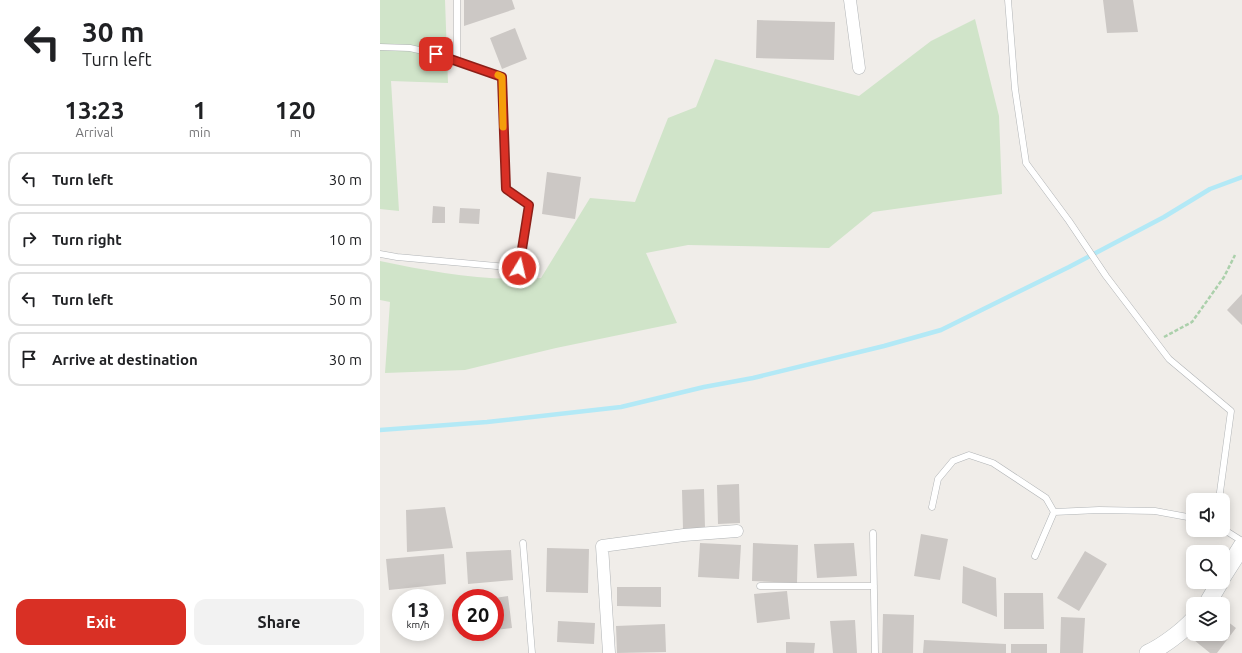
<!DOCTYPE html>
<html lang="en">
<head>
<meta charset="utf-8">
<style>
  :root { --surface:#fff; --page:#f2f2f2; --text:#202124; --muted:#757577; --line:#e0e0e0; --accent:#d93025 }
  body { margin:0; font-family:Ubuntu,sans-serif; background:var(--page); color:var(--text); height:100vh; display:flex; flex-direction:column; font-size:15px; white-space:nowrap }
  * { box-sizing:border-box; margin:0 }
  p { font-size:13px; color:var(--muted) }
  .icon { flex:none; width:22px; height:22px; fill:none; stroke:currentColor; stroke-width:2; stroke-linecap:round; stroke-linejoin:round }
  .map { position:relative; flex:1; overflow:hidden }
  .sheet { display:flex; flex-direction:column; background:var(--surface); width:380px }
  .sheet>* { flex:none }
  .top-card { background:#fff; color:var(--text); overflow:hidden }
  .tools { position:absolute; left:806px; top:493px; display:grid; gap:8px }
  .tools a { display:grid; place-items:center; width:44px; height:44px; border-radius:8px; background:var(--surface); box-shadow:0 2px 10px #0003; font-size:20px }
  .speed { position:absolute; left:12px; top:589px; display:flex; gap:8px; font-size:20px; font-weight:700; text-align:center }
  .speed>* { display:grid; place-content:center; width:52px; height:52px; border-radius:50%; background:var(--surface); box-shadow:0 2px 10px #0003; line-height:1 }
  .speed small { font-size:10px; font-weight:400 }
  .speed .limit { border:6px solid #d22; background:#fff; color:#111 }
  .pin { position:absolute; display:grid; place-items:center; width:34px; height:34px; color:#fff; margin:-17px; border-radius:8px; box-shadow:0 2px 6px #0006 }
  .me { position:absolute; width:44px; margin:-22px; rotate:9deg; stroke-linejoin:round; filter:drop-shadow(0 0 3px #0008) }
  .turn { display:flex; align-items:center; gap:14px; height:84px; padding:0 16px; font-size:18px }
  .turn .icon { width:52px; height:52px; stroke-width:2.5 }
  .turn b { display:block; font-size:28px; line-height:34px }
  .eta { display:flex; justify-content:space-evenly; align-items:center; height:68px; text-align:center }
  .eta b { font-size:24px; font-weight:700; line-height:28px }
  .primary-button { display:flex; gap:8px; margin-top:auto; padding:8px 16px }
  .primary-button a { flex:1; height:46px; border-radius:12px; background:var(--accent); color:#fff; font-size:16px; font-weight:700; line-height:46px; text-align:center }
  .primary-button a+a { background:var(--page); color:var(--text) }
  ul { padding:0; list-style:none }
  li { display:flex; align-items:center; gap:12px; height:54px; margin:0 8px 6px; padding:0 8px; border:2px solid var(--line); border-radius:12px }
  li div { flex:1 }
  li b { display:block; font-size:15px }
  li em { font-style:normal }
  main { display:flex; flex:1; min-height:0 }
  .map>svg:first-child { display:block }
  .green { fill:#d0e4c9 }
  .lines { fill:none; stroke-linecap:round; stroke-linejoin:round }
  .stream { stroke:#b3e9f6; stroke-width:4.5 }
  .building { fill:#ccc8c5 }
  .lane-casing { stroke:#b1b4b6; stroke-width:7 }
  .street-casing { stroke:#b1b4b6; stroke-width:13 }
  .secondary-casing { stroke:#b3b7b9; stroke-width:18 }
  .path { stroke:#abd0ab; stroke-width:2.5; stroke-dasharray:4 2; stroke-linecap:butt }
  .lane { stroke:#fff; stroke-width:6 }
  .street { stroke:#fff; stroke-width:12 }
  .secondary { stroke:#fff; stroke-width:17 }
  .route-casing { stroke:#8d1f18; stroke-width:10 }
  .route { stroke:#d93025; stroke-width:7 }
  .slow { stroke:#f59e0b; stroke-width:7 }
</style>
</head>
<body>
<main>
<section class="sheet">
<div class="top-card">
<div class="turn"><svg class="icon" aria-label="left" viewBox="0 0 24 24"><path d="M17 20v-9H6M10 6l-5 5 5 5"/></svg><div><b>30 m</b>Turn left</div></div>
</div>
<div class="eta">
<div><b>13:23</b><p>Arrival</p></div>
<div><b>1</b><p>min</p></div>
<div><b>120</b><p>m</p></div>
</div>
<ul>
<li><svg class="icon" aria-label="left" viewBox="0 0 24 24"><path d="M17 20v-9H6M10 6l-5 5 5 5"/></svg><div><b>Turn left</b></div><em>30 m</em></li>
<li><svg class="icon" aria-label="right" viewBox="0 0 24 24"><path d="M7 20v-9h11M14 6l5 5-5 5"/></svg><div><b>Turn right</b></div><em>10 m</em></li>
<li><svg class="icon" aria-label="left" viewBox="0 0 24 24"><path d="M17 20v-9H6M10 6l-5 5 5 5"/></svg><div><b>Turn left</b></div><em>50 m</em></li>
<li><svg class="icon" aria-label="arrive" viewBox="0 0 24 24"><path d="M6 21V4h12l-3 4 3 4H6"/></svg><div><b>Arrive at destination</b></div><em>30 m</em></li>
</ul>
<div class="primary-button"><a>Exit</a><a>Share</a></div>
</section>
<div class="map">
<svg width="862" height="653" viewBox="0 0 862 653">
  <rect width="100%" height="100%" fill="#f0ede9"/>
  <path class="green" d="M 0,0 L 65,0 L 68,83 L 11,81 L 19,211 L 0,209 Z
    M 595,19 L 619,116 L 622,194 L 493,212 L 449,248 L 308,245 L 266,253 L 297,323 L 176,348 L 85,370 L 5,373 L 10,302 L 0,300 L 0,261 C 52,272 108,282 161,278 L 210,198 L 255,202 L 288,118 L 316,107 L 335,59 L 479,96 L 551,41 Z"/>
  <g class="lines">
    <path class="stream" d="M 0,430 L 107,422 L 241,407 L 324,387 L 373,378 L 504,346 L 561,330 L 689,267 L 784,217 L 830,189 L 862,177"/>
  </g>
  <path class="building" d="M 84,0 L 132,0 L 135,9 L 84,26 Z
    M 723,0 L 753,0 L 758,32 L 727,33 Z
    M 377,20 L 455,22 L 454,60 L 376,58 Z
    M 135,28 L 147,59 L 122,69 L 110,38 Z
    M 167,172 L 201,177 L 195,219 L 162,214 Z
    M 53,206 L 65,207 L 65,223 L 52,223 Z
    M 80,208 L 100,209 L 99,224 L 79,223 Z
    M 862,294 L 862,325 L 847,310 Z
    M 359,484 L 360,523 L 338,524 L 337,485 Z
    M 324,489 L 325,528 L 303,529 L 302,490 Z
    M 65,507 L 73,548 L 27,552 L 26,510 Z
    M 541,534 L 568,539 L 560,580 L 534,576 Z
    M 320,543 L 361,545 L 359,579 L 318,577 Z
    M 373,543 L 418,545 L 417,583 L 372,581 Z
    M 474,543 L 477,576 L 437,578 L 434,544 Z
    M 167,548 L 209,549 L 208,593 L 166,592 Z
    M 131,550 L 133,580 L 88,584 L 86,552 Z
    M 705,551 L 727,564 L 699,611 L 677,598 Z
    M 64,554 L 66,584 L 9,590 L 6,559 Z
    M 583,566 L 616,578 L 617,617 L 582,603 Z
    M 237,587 L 281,587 L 281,607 L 237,606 Z
    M 407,591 L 410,619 L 377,623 L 374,594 Z
    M 624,593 L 663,593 L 664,629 L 624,629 Z
    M 128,596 L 132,628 L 115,630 L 115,598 Z
    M 503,614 L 534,615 L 533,653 L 502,653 Z
    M 681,617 L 705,618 L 703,653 L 680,653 Z
    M 843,618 L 856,628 L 837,653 L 830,653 L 814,640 L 819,634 L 843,634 Z
    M 475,620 L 477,653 L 453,653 L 450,621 Z
    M 178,621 L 215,623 L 214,644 L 177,642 Z
    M 285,624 L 286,652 L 237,653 L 236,626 Z
    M 544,640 L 626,644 L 626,653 L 543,653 Z
    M 406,642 L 435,643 L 434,653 L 406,653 Z
    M 631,644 L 667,644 L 667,653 L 631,653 Z"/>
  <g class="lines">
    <g class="lane-casing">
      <path id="lane" d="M 628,0 L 635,89 L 646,163 L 689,221 L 726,276 L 789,359 L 851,411 L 840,492 L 840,500
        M 0,47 L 30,48 L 56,54 L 122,77 L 126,189 L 149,205 L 139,268 L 17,257 L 0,254
        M 77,61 L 77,0
        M 552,507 L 558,479 L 573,461 L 589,455 L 613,463 L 666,498 L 674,512 L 719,510 L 775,511 L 813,518
        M 843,529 L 862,541
        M 493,533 L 495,653
        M 143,543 L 152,653
        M 655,556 L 674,512
        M 380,586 L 494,586"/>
    </g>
    <g class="street-casing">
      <path id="street" d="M 470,0 L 479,68
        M 229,653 L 222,546 L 304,535 L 357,531"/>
    </g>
    <g class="secondary-casing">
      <path id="secondary" d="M 843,576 L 862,546
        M 827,604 L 840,582
        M 768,653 C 782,647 803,631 813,620"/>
    </g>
    <path class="path" d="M 784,337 L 812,322 L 844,277 L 855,255"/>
    <use href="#lane" class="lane"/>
    <use href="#street" class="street"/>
    <use href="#secondary" class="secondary"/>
  </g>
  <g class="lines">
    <g class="route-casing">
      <path id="route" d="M 56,54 L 122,77 L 126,189 L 149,205 L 139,268"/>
    </g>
    <use href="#route" class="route"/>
    <path class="slow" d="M 118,75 L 122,77 L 123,127"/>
  </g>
</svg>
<div class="tools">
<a><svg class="icon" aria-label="sound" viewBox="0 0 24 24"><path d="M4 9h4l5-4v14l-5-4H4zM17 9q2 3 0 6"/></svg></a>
<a><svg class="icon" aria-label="search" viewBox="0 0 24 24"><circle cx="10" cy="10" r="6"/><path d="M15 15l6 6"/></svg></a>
<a><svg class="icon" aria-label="layers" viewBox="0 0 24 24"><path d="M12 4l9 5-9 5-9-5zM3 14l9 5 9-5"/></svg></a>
</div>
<div class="speed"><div>13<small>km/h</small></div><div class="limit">20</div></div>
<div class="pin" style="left:56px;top:54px;background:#d93025"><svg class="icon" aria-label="arrive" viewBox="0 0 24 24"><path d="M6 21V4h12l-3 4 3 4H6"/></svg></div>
<svg class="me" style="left:139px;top:268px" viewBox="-20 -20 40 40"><circle r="17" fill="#d93025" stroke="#fff" stroke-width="3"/><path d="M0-11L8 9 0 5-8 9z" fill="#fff"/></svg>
</div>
</main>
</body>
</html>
